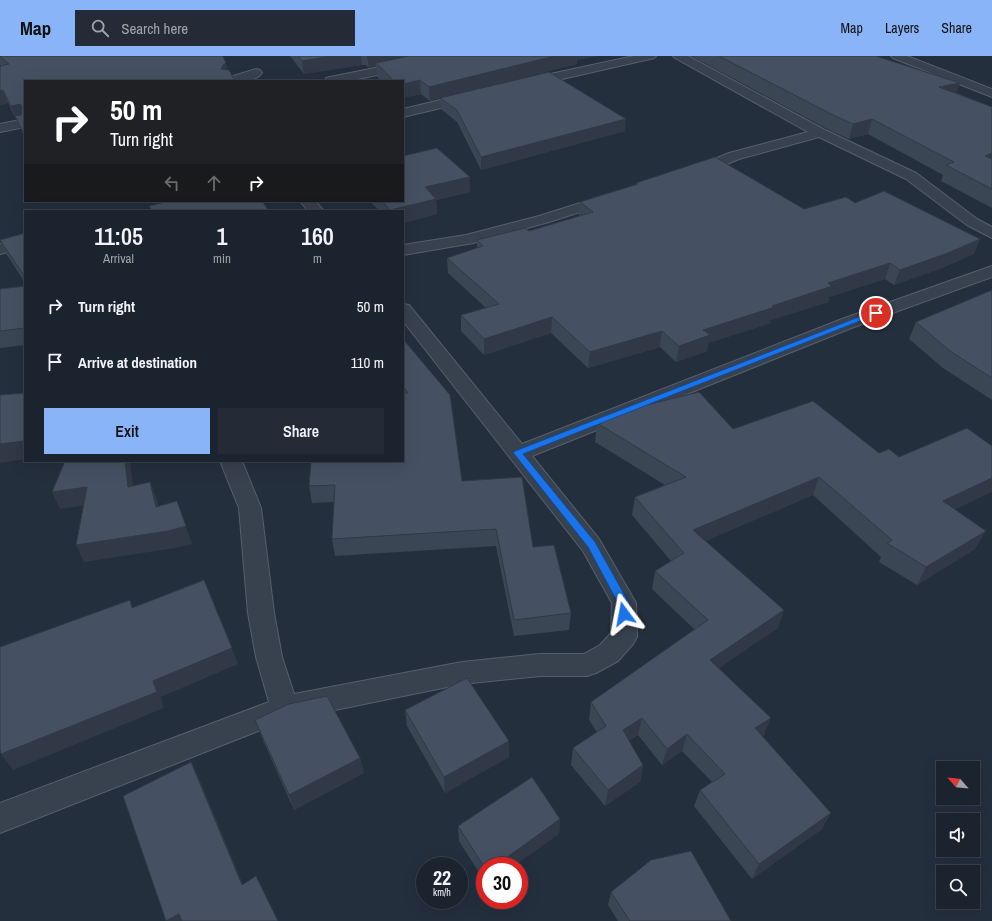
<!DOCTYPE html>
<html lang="en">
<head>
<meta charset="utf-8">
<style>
  :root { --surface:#1b232e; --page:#242b36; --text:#f1f3f6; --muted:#a0a4aa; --line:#39404a; --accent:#8ab4f8 }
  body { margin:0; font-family:"Archivo Narrow",sans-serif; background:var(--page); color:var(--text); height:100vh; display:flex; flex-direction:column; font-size:15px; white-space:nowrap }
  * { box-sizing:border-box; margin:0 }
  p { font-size:13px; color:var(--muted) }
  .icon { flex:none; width:22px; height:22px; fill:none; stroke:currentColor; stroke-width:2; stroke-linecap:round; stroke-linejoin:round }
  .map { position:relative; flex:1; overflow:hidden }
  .details { position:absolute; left:24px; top:154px; width:380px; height:252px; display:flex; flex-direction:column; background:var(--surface); border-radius:0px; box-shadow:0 4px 16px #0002,0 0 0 1px var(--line) }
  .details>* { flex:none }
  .banner { position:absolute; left:24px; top:24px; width:380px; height:122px; border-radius:0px; box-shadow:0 4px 16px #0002,0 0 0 1px var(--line); background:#202124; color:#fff; overflow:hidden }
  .needle { width:26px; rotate:297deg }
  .controls { position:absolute; left:936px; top:705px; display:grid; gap:8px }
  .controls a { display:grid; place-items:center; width:44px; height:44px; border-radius:0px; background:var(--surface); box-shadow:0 4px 16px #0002,0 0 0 1px var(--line); font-size:20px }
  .speed { position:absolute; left:416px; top:801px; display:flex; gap:8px; font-size:20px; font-weight:700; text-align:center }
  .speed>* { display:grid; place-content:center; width:52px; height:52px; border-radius:50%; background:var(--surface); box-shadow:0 4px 16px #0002,0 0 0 1px var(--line); line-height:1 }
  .speed small { font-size:10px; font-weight:400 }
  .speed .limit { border:6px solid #d22; background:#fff; color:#111 }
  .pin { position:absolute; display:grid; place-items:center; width:34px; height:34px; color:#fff; margin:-17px; border:2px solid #fff; border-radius:50%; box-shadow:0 1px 4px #0007 }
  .me { position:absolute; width:44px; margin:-22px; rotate:347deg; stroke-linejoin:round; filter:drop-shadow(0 0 3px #0008) }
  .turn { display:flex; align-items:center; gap:14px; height:84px; padding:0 20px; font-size:18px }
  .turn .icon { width:52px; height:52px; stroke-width:2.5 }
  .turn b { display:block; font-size:28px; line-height:34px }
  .lanes { display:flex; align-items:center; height:38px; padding:0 20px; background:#0003; justify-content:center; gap:20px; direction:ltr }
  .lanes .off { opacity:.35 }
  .eta { display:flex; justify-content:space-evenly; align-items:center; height:68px; text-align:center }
  .eta b { font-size:24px; font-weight:600; line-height:28px }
  .cta { display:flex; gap:8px; margin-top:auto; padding:8px 20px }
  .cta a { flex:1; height:46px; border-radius:0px; background:var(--accent); color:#111; font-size:16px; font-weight:600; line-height:46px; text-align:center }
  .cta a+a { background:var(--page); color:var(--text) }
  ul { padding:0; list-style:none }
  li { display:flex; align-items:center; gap:12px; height:56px; padding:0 20px }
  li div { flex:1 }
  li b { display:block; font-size:15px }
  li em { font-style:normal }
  header { display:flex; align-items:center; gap:24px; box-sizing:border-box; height:56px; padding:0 20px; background:var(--accent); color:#111 }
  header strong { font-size:19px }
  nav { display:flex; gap:22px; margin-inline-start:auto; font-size:14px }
  .search { width:280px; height:36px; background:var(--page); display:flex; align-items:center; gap:10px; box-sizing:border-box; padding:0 14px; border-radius:0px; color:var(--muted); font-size:15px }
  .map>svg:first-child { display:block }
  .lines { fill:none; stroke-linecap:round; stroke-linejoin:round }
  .minor-casing { stroke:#565f6c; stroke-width:2 }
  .minor { fill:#38414e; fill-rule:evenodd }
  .wall { fill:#3b4654 }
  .shaded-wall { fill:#303945 }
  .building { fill:#455162; stroke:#303945 }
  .route { fill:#1a73e8; stroke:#114b97 }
</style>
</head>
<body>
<header>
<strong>Map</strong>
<div class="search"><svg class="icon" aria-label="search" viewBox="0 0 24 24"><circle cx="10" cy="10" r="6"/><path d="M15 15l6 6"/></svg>Search here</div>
<nav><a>Map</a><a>Layers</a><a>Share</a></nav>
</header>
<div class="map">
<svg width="992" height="865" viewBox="0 0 992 865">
  <rect width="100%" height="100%" fill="#242f3e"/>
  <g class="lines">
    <g class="minor-casing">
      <path id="minor" d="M 435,0 L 449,0 L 447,2 L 436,7 L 348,25 L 324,25 L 326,22 L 330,21 Z
        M 634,0 L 656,0 L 654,2 L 650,3 L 527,31 L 523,30 L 521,27 L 523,24 L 527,23 Z
        M 673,0 L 688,0 L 825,74 L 916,117 L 977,163 L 992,171 L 992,182 L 967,169 L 906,123 L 819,81 L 739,103 L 699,120 L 694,121 L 689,120 L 687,117 L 689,114 L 729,97 L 808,76 L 675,2 Z
        M 891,0 L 907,0 L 992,33 L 992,41 L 893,2 Z
        M 256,13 L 260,14 L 262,17 C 255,27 236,25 225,25 L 227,22 Z
        M 470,37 L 474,38 L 476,41 L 474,44 L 403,61 L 403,53 Z
        M 25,63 L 25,71 L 0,76 L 0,68 Z
        M 609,138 L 614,139 L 616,142 L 614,145 L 549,166 L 473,187 L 403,199 L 403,189 L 466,179 L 539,160 Z
        M 300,145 L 315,145 L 324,155 L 308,155 Z
        M 25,182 L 25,192 L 0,198 L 0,188 Z
        M 992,210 L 992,221 L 854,271 L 532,400 L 599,483 L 636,547 L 637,581 L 633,588 L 618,605 L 596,617 L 587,620 L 540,620 L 462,628 L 286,664 L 0,777 L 0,747 L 269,646 L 256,601 L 248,557 L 239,452 L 220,405 L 242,405 L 261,452 L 274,557 L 282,601 L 294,638 L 462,606 L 540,598 L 584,598 L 600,589 L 611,577 L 612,547 L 583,495 L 403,265 L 403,248 L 409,249 L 522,388 L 842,263 Z"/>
    </g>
    <use href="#minor" class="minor"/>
  </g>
  <path class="wall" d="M 0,0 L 223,0 L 25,25 L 25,83 L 17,63 L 16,63 L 8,47 L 0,49 L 1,10 L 0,8 Z
    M 290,0 L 597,0 L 577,4 L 577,8 L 480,32 L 625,75 L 481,114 L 457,66 L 441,53 L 440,42 L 430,45 L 421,38 L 403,42 L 403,25 L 381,25 L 377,21 L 376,10 L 369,12 L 366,9 L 362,9 L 304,18 Z
    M 691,0 L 876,0 L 957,37 L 992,51 L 992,152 L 941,125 L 943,119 L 868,78 L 849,83 L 831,75 Z
    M 470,121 L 470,136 L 436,144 L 437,158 L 403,167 L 403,155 L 379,155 L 370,145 L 403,145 Z
    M 636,127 L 804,153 L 855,147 L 980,183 L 974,198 L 942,212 L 894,229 L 885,223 L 829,241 L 828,246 L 771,264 L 771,267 L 708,287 L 707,295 L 676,306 L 660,291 L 588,312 L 551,277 L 484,299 L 461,275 L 461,259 L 486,252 L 448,217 L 447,202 L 477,192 L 477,184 L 529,175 L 579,160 L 580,146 L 635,129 Z
    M 25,177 L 25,227 L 7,199 L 0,184 Z
    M 25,230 L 25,289 L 0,292 L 0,233 Z
    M 992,234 L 992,344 L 943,312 L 909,283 L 916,266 Z
    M 403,283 L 462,425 L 533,491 L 571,557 L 569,574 L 514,580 L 496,490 L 335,500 L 332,483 L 334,446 L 312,447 L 309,430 L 403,405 Z
    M 638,351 L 733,373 L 879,397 L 955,453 L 975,493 L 917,529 L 879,506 L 881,501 L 813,439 L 705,485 L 778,572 L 718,612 L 764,679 L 762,680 L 822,773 L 752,823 L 694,750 L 700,734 L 712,726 L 682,695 L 662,709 L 638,679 L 629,684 L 643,709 L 640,726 L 605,750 L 571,709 L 573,692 L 597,676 L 589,664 L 591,646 L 695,574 L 652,533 L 655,515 L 671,505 L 632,459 L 635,441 L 665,429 L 595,386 L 597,367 Z
    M 405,654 L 509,685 L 509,701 L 445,737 L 407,670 Z
    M 255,664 L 360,702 L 364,717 L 294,754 L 261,680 Z
    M 560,763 L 559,778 L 485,810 L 485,826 L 459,785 L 458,770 Z
    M 611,836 L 731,865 L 618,865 L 608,849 Z"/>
  <path class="shaded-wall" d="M 331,0 L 361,0 L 362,9 L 304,18 L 302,5 Z
    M 367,0 L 427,0 L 376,7 L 376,10 L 369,12 Z
    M 555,0 L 597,0 L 577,4 L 577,8 L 430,45 L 429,31 Z
    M 226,7 L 229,20 L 221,13 L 223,9 Z
    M 420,24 L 421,38 L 403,42 L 403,28 Z
    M 960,27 L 955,41 L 939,31 Z
    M 3,34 L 8,47 L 0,49 L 0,35 Z
    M 20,48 L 25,62 L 16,63 L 11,50 Z
    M 626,63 L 625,75 L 481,114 L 481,101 Z
    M 872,63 L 868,78 L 849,83 L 853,68 Z
    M 992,97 L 992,111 L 985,100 Z
    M 470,121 L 470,136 L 436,144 L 437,158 L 403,167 L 403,155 L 390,155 L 390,154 L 425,131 Z
    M 980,183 L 974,198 L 942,212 L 894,229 L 900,214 Z
    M 890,207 L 885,223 L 829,241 L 828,246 L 771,264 L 771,267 L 708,287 L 707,295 L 676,306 L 679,290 L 703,274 L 828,227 Z
    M 552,261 L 551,277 L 484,299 L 484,283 Z
    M 662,275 L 660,291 L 588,312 L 590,296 Z
    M 25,385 L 25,403 L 0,407 L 0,388 Z
    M 125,405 L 130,405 L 135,448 L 128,431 Z
    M 819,421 L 813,439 L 689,492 L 693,474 Z
    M 992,422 L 992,436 L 934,463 L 943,445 Z
    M 150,426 L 157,443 L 162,468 L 156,451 Z
    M 87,431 L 95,448 L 60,453 L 52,436 Z
    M 177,445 L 192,488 L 175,492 L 84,506 L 76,489 Z
    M 986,475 L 975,493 L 917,529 L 926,511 Z
    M 784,554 L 778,572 L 705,622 L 710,604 Z
    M 232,592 L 238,608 L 161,641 L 164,652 L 13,714 L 1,698 L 153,625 Z
    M 642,662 L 638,679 L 620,691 L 623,674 Z
    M 771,662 L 764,679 L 748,689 L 755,672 Z
    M 687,678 L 682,695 L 662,709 L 667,693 Z
    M 509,685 L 509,701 L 445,737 L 444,721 Z
    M 360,702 L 364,717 L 294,754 L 289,739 Z
    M 191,706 L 199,722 L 249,843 L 242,829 Z
    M 643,709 L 640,726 L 605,750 L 608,734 Z
    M 831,757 L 822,773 L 752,823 L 759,808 Z
    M 560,763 L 559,778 L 514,810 L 495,810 Z
    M 179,858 L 184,865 L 166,865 Z"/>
  <path class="building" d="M 0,0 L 223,0 L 226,7 L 223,9 L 221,13 L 229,14 L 235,25 L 25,25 L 25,80 L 15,60 L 21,59 L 22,50 L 20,48 L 11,50 L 3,34 L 0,35 L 0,10 L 9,8 Z
    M 298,0 L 331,0 L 302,5 Z
    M 409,0 L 555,0 L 429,31 L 420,24 L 403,28 L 403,25 L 394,25 L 376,7 Z
    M 719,0 L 876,0 L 960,27 L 939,31 L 992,51 L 992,97 L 985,100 L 992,103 L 992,133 L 946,109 L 954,106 L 872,63 L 853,68 L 835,60 Z
    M 549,16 L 626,63 L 481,101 L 457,54 L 440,42 Z
    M 437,92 L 470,121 L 425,131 L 436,143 L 390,154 L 382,145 L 403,145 L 403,100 Z
    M 715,101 L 804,153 L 846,141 L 855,147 L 884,135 L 980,183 L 948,197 L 900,214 L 890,207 L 828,227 L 832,230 L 772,250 L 775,251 L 703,274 L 710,279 L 679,290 L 662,275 L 590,296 L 552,261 L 484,283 L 461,259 L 499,248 L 447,202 L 483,190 L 477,184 L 525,172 L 529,175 L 593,156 L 580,146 L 638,128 L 636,127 Z
    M 170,145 L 262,145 L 269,155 L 152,155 L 149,150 Z
    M 25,177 L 25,221 L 0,184 Z
    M 25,230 L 25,272 L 0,275 L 0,233 Z
    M 992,234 L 992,322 L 950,295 L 916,266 Z
    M 403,283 L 450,339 L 462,425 L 522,421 L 533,491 L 554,489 L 571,557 L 514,564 L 496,473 L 332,483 L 335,429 L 309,430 L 311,405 L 403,405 L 403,337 L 408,337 L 403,330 Z
    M 699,336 L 733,373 L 813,345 L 879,397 L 889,393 L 899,401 L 967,372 L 992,390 L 992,422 L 943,445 L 986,475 L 926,511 L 887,487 L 892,484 L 819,421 L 693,474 L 784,554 L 710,604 L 771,662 L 755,672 L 831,757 L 759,808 L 700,734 L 725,718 L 687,678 L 667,693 L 642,662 L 623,674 L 643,709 L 608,734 L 573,692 L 606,670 L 591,646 L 708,564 L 655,515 L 684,497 L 635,441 L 686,421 L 597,367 L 634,347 L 638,351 Z
    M 25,337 L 25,385 L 0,388 L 0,339 Z
    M 65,405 L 125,405 L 128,431 L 150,426 L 156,451 L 177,445 L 186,470 L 168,475 L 76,489 L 87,431 L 52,436 Z
    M 204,524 L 232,592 L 153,625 L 157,636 L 1,698 L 0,693 L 0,591 L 130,544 L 132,552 Z
    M 467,622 L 509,685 L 444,721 L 405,654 Z
    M 327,640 L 360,702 L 289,739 L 255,664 L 289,648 Z
    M 191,706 L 242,829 L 256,820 L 278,865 L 182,865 L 179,858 L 166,865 L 123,740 Z
    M 532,721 L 560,763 L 495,810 L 485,810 L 485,812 L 458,770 Z
    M 691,795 L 731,865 L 630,865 L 611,836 L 651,804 Z"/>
  <path class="route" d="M 874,255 L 876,255 L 880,257 L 523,398 L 595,486 L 629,547 L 629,558 L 627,561 L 624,563 L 620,561 L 618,547 L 588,491 L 515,399 L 513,397 L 515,395 Z"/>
</svg>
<div class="controls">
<a><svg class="needle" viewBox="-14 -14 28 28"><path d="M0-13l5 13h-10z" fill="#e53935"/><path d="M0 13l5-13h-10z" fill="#a0a4aa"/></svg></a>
<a><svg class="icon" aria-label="sound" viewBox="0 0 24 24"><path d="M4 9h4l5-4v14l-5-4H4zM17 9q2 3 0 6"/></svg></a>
<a><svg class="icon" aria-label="search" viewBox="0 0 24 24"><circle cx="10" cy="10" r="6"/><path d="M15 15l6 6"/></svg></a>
</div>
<div class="speed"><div>22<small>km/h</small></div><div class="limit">30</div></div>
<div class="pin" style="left:876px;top:257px;background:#d93025"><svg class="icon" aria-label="arrive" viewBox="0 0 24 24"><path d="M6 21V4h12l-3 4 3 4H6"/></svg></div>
<svg class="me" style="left:624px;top:558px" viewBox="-20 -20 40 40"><path d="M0-17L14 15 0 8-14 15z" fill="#1a73e8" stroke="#fff" stroke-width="4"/></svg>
<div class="banner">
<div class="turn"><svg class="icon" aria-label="right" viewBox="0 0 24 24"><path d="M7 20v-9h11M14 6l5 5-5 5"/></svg><div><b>50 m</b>Turn right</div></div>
<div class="lanes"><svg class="icon off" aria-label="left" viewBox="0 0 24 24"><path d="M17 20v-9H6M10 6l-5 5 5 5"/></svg><svg class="icon off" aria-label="ahead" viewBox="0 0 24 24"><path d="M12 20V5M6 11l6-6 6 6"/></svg><svg class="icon" aria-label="right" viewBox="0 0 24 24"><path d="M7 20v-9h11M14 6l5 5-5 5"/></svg></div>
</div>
<section class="details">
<div class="eta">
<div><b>11:05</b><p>Arrival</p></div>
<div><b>1</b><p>min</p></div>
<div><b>160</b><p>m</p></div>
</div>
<ul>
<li><svg class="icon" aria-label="right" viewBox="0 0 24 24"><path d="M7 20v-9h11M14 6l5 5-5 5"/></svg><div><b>Turn right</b></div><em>50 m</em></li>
<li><svg class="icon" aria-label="arrive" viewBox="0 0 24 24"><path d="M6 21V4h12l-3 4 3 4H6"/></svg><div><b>Arrive at destination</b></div><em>110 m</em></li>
</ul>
<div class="cta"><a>Exit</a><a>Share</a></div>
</section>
</div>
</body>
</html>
